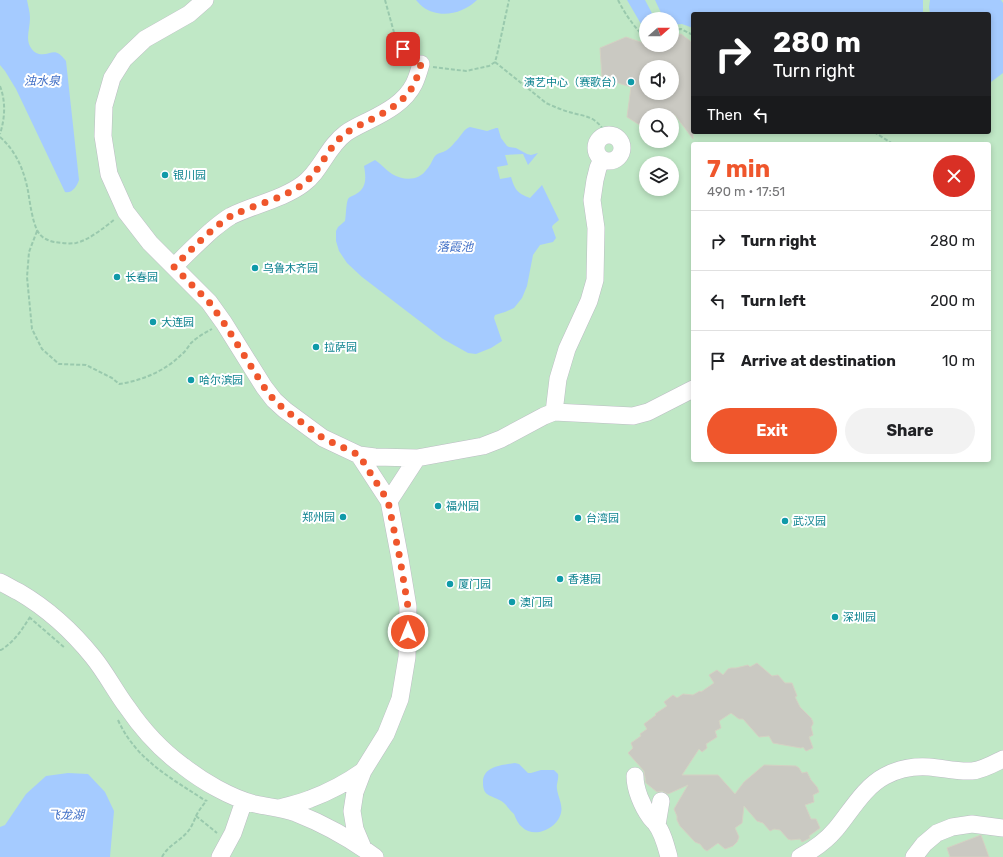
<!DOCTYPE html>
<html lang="en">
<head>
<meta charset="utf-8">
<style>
  :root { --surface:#fff; --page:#f2f2f2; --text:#202124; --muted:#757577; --line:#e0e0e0; --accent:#ef562c }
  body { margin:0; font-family:Rubik,"Noto Sans SC",sans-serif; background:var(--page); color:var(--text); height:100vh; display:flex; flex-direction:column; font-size:15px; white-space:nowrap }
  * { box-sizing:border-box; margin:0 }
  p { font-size:13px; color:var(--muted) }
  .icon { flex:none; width:22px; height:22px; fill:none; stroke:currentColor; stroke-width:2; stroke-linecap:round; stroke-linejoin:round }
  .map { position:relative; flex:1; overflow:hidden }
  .drawer { position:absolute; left:691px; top:142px; width:300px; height:320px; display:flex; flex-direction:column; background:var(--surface); border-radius:4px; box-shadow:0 2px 6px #0003 }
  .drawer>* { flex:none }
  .top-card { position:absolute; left:691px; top:12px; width:300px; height:122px; border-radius:4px; box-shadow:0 2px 6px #0003; background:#202124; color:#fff; overflow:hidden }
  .needle { width:26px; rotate:69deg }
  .fabs { position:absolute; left:639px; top:12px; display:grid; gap:8px }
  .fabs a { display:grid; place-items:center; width:40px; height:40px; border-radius:50%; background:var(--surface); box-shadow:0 2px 6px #0003; font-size:20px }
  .pin { position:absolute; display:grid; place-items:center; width:34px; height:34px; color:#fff; margin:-17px; border-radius:8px; box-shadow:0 2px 6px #0006 }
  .me { position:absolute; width:44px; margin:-22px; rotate:0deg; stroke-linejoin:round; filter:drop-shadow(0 0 3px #0008) }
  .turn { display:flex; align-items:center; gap:14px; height:84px; padding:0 16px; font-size:18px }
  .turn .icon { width:52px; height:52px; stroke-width:2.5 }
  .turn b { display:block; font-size:28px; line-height:34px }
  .then { display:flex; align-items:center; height:38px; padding:0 16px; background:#0003; gap:8px; font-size:15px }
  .round { display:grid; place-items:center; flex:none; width:42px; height:42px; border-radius:21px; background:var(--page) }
  .summary { display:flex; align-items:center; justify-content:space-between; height:68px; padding:0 16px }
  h1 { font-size:24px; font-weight:700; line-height:30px; color:var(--accent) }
  .button { display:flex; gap:8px; margin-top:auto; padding:8px 16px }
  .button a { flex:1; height:46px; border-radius:24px; background:var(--accent); color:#fff; font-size:16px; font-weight:700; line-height:46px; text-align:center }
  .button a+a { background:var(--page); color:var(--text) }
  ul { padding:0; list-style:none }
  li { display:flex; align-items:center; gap:12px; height:60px; padding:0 16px; border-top:1px solid var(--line) }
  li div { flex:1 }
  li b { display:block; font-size:15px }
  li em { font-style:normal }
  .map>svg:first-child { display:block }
  .green { fill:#c0e8c6; fill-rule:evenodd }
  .water { fill:#a5cbff }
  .building { fill:#cac9c2; stroke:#d4d1c3; fill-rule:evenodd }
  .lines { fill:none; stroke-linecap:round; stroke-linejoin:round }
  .minor-casing { stroke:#bcbdc4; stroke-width:18 }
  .path { stroke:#99c9ad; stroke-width:2; stroke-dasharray:4 2; stroke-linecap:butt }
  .minor { stroke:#fff; stroke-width:17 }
  .route { stroke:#ef562c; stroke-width:7; stroke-dasharray:0 12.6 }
  .culture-dot { fill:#0f9aa8; stroke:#fff; stroke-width:1.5 }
  .labels { text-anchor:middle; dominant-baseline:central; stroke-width:4; stroke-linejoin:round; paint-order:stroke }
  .culture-label { font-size:11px; fill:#0d838f; stroke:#fff; text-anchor:start }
  .water-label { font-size:12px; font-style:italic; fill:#4371c7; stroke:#fff }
</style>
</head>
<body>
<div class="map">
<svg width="1003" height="857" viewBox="0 0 1003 857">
  <rect width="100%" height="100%" fill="#efefe5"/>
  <path class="green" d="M 0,0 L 1003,0 L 1003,857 L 0,857 ZM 693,14 L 989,14 L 989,132 L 693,132 ZM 646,19 L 672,19 L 672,45 L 646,45 ZM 646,67 L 672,67 L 672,93 L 646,93 ZM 646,115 L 672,115 L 672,141 L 646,141 ZM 693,144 L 989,144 L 989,460 L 693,460 ZM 646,163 L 672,163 L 672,189 L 646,189 Z"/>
  <path class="water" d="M 0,0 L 27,0 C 28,6 30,12 30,18 C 30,29 25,39 31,48 C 33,51 35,53 39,54 C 52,56 54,45 66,61 L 79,180 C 77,186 72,194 65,192 L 16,89 L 5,71 L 0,65 Z
    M 416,0 L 477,0 C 463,14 439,19 423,7 C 420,5 418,2 416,0 Z
    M 627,0 L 645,0 L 654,17 L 657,19 L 646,19 L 646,29 L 641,24 Z
    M 655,0 L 923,0 L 923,14 L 693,14 L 693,28 L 682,24 L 672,25 L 672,19 L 660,19 L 662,18 L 662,15 Z
    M 930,0 L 1001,0 L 1003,3 L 1003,73 L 991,82 L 989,83 L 989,14 L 930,14 L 929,7 Z
    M 470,127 L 487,131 L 496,128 L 498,128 L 501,138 L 507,146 L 509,147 L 516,148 L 527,154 L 531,155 L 538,153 L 528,165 L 523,154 L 505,155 L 508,165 L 497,167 L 500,179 L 511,177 C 515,190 517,193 530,198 L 542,185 L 559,220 L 553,225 L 552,227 L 556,238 L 553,242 L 540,245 L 533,255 L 527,286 L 522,298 L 514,308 L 505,312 L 495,315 L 494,318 L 502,341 L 491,348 L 476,354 L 468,353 L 443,339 L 362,277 L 347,263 L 339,251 L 336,241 L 336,231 L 338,227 L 345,221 C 346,216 346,204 348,199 C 350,196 353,196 356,194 C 367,188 366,177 364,166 L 375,160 C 381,164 386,170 392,174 C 404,181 419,181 427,169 C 431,165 432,160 435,156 C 438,153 440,153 443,152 C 448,150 452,146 455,142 C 461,137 463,129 470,127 Z
    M 515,763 L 519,764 L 528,773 L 531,773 L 541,770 L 554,770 L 558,774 C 559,780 556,784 557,789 C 558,797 563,805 561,813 C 557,829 534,839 522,827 C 518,824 516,819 514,814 C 511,811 508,808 506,805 C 501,799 493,798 487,794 C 484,792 483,787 483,783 C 482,766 503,765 515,763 Z
    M 68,773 L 88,774 L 105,792 L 114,811 L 110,857 L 0,857 L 0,827 L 5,825 L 26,794 L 46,776 Z"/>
  <path class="building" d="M 681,34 L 693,43 L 693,139 L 675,115 L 646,115 L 646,129 L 627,117 L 631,87 L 602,78 L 600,48 L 626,37 L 646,44 L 646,45 L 672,45 L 672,37 ZM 646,67 L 672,67 L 672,93 L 646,93 Z
    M 757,663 L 772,676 L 778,675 L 785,683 L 792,683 L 797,696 L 795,697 L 800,707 L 811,718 L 813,722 L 813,724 L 811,727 L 813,735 L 809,737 L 813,748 L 806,751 L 803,747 L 801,748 L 773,743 L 769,736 L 759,737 L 743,719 L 739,719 L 731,713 L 719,721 L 721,728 L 715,731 L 717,737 L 706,744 L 707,748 L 702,752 L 699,749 L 682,775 L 718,775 L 735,794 L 744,782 L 764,765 L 796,766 L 799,768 L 802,773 L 807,772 L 811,780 L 817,787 L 819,792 L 813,795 L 814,802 L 805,805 L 811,819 L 816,819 L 820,828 L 809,836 L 810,838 L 802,842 L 800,839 L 791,840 L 788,839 L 780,830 L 774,829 L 770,831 L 763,823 L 757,821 L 744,806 L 742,823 L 735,828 L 739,837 L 737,842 L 733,846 L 725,849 L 718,843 L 707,851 L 704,849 L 700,844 L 695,842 L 680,826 L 677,820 L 677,816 L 674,809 L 688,785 L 668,794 L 662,791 L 657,792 L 646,783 L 644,771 L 628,753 L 633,748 L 631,743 L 641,736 L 640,734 L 647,729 L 644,724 L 656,715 L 655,714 L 667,706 L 664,702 L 673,695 L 677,698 L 683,694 L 693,695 L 700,691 L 701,692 L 714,683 L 709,675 L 717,670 L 723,675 L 728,669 L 731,668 L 736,668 L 748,665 L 750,667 Z
    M 981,835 L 989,857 L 950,857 L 947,848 Z"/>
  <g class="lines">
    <g class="minor-casing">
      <path id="minor" d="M 205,0 L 189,14 L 145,39 L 124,59 L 112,78 L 104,106 L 103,136 L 109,174 L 126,212 L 150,243 L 209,302 L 224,323 L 264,387 L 274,400 L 285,410 L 323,438 L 359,455 L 389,501 L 417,458 L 483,446 L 501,439 L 544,416 L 554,412 L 633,416 L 648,412 L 693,389
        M596 148a13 13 0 1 1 26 0a13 13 0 1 1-26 0Z
        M 174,267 C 186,254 198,243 211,231 C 217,226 224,220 231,216 C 253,205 283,199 303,184 C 321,171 327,147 346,133 C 353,128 362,124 370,120 C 386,112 405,102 414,84 C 417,78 419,71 421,64
        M 554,412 L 558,379 L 567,349 L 589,301 L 595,280 L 596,228 L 592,200 L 595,180 L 598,168 L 602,159
        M 359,455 L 375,457 L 417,458
        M 0,582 C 7,585 12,589 19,592 C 48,609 72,631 93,657 C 106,673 115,691 127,707 C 142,729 161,750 183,766 C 202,781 231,798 255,804 C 268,807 282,808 296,813 C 324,824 351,839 375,857
        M 635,776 C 635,789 642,806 650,817 C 652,820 655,822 656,824 C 663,833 666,846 669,857
        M 280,808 C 290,805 300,803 310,799 C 329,792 346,783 363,771
        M 657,825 L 661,801
        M 363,848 L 355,829 L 352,811 L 355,792 L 363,771 L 386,734 L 400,699 L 407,657 L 408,607 L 400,559 L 389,501
        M 220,857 L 233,833 L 244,801
        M 800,857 C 813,850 826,841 836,829 C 851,811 864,787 885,776 C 898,769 914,766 929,767 C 943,768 957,772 972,771 C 983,770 993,764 1003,759
        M 914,857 L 924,844 L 937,833 L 952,827 L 972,824 L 1003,828"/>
    </g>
    <path class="path" d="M 385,0 L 395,36 L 403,49 L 410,56
      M 618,0 C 625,14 633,25 644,37 L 646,37
      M 672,30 L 681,29 L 693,35
      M 495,62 L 546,103 C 555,107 564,111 573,113 C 580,115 588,116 594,120 C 600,124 603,129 606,135
      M 433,67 L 466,71 L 489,66 L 495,62 L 497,55 L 509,0
      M 0,86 C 6,102 5,118 0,134
      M 874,132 L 893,144
      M 0,137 C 16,151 24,170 28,191 C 30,203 32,219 37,230 C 41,238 47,240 54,242 C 61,243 69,244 76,243 C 89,240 105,227 115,219
      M 37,231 L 29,252 L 27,277 L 32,329 L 42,349 L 59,364 L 86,365 L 112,378 L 119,384 C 141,381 165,371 181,355 C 185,352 188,347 191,343 C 197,337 205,333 212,329
      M 29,617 L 65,648
      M 0,650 L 1,650 C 15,641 21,631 30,617
      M 118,720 C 136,760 171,778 206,801
      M 196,816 L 217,833
      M 162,857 C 168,845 181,841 189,830 C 192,826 194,821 196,816 C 199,810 203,805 207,800"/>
    <use href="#minor" class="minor"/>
  </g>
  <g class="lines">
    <path class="route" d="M 403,49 L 412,58 L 421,64 C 419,71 417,78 414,84 C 405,102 386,112 370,120 C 362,124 353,128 346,133 C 327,147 321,171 303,184 C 283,199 253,205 231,216 C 224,220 217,226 211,231 C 198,243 186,254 174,267 L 209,302 L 224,323 L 264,387 L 274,400 L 285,410 L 323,438 L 359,455 L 381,490 L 388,501 L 400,559 L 408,607 L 408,632"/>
  </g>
  <g class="culture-dot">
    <circle cx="631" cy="82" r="4"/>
    <circle cx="165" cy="175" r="4"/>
    <circle cx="255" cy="268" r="4"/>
    <circle cx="117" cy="277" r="4"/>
    <circle cx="153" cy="322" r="4"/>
    <circle cx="316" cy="347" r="4"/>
    <circle cx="191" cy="380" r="4"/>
    <circle cx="438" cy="506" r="4"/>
    <circle cx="343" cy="517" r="4"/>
    <circle cx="578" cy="518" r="4"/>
    <circle cx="785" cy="521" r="4"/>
    <circle cx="560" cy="579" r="4"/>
    <circle cx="450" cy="584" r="4"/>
    <circle cx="512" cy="602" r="4"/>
    <circle cx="835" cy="617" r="4"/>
  </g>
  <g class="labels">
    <g class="culture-label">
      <text x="623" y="82" text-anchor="end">演艺中心（赛歌台）</text>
      <text x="173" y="175">银川园</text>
      <text x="263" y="268">乌鲁木齐园</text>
      <text x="125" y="277">长春园</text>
      <text x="161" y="322">大连园</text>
      <text x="324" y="347">拉萨园</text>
      <text x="199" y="380">哈尔滨园</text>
      <text x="446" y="506">福州园</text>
      <text x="335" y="517" text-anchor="end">郑州园</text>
      <text x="586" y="518">台湾园</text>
      <text x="793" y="521">武汉园</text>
      <text x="568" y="579">香港园</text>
      <text x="458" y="584">厦门园</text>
      <text x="520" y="602">澳门园</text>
      <text x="843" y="617">深圳园</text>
    </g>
    <g class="water-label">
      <text x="42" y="81">浊水泉</text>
      <text x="455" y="247">落霞池</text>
      <text x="66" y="815">飞龙湖</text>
    </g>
  </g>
</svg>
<div class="fabs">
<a><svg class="needle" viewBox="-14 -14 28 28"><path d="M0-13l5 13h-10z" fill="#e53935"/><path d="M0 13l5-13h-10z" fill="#757577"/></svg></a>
<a><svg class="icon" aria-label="sound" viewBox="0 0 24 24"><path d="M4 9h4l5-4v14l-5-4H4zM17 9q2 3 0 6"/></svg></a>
<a><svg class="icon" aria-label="search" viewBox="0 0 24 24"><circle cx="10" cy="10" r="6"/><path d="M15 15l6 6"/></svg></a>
<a><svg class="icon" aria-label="layers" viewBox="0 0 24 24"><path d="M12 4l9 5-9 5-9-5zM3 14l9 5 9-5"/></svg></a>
</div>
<div class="pin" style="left:403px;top:49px;background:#d93025"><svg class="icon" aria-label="arrive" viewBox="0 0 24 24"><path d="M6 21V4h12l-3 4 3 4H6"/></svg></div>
<svg class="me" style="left:408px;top:632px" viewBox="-20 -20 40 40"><circle r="17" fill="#ef562c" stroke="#fff" stroke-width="3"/><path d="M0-11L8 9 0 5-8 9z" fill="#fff"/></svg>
<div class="top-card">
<div class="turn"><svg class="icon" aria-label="right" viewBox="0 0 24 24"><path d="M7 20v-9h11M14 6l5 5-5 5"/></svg><div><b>280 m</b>Turn right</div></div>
<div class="then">Then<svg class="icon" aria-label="left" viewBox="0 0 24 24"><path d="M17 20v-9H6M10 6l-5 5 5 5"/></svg></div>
</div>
<section class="drawer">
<div class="summary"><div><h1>7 min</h1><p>490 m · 17:51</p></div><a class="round" style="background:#d93025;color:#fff"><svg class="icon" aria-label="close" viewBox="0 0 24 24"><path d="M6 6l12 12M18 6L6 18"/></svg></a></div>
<ul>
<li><svg class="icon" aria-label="right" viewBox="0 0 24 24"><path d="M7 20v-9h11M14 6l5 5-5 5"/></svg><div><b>Turn right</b></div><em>280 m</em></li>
<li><svg class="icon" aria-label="left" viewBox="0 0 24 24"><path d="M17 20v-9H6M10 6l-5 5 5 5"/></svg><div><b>Turn left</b></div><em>200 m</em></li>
<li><svg class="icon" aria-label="arrive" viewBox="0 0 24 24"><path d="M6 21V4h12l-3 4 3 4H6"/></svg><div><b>Arrive at destination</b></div><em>10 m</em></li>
</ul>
<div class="button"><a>Exit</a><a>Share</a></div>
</section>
</div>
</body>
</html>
